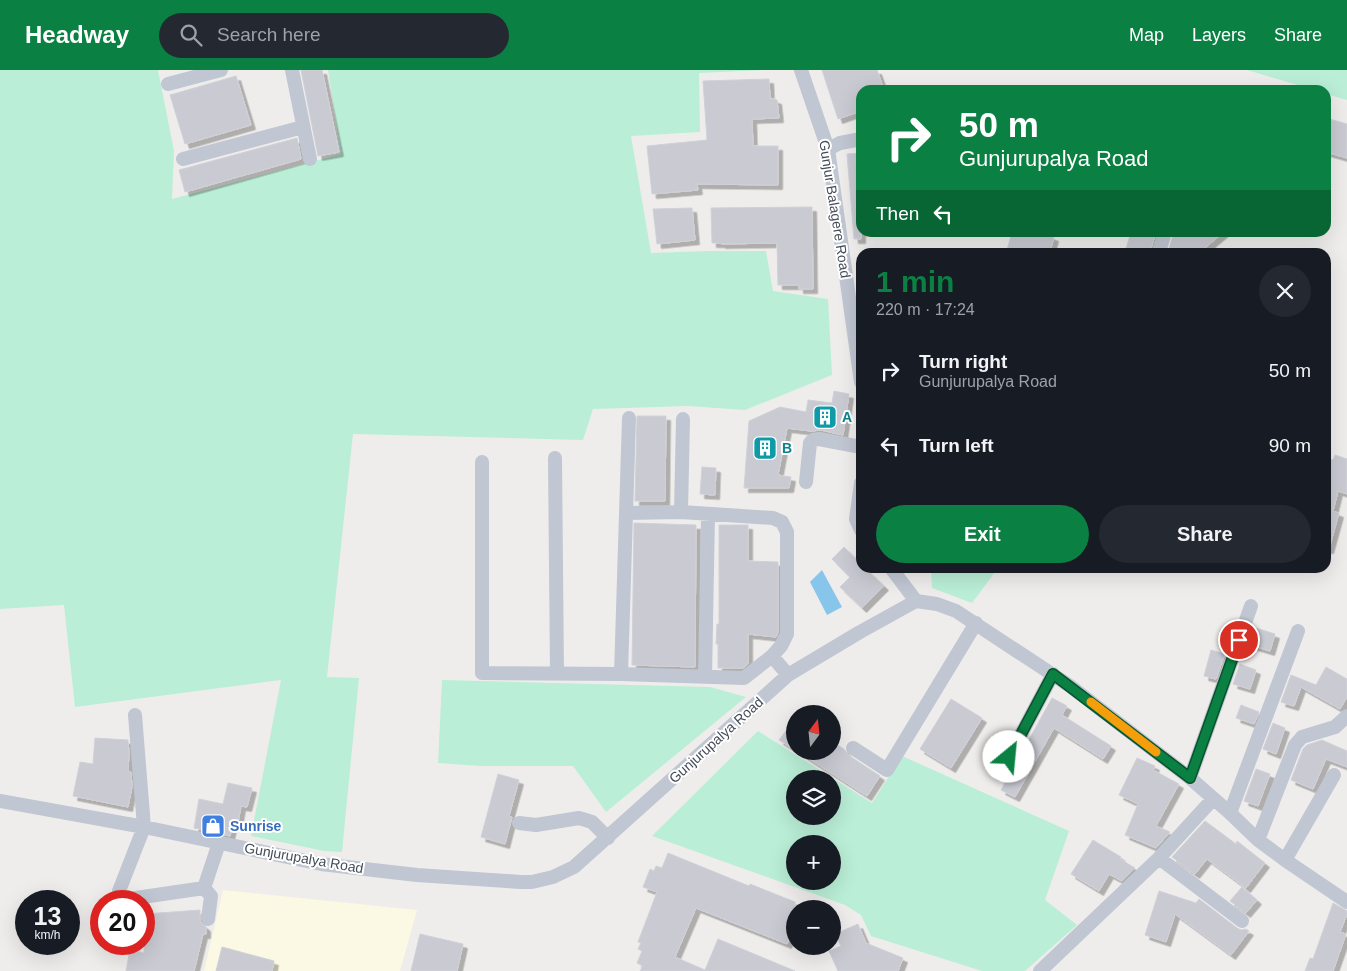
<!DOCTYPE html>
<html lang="en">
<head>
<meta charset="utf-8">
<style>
  :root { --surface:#171b24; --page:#242831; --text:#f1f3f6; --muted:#9ea1a6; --accent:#0b8043 }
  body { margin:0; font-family:Helvetica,sans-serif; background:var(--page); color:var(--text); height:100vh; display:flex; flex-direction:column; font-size:19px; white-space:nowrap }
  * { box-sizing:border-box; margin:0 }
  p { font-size:16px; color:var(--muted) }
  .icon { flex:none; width:28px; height:28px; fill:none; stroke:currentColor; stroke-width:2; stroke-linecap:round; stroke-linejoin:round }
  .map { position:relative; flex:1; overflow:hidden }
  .drawer { position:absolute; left:856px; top:178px; width:475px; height:325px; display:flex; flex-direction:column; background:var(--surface); border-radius:15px; box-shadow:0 5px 20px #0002 }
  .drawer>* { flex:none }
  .top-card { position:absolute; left:856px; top:15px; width:475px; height:152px; border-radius:15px; box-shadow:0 5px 20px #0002; background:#0b8043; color:#fff; overflow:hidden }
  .needle { width:32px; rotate:15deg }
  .tools { position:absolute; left:786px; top:635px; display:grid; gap:10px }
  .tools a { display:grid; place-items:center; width:55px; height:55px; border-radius:50%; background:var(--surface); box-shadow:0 5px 20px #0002; font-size:25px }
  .speed { position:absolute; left:15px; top:820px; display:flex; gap:10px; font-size:25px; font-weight:700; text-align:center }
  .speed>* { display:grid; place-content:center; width:65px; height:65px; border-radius:50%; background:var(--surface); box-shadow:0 5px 20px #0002; line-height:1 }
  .speed small { font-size:12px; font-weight:400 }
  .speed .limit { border:8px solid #d22; background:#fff; color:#111 }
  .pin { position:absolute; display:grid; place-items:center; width:42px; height:42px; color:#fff; margin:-21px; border:2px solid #fff; border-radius:50%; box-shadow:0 1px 5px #0007 }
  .me { position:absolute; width:55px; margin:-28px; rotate:28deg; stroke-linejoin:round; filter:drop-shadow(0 0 4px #0008) }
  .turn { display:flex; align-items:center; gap:18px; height:105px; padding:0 20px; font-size:22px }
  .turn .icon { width:65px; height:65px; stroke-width:2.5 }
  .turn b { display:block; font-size:35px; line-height:42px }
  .then { display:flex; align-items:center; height:48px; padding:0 20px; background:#0003; gap:10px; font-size:19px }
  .round { display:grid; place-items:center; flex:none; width:52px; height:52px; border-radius:26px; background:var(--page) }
  .head { display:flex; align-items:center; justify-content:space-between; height:85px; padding:0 20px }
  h1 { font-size:30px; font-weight:700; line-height:38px; color:var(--accent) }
  .cta { display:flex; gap:10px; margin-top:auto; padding:10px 20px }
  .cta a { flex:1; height:58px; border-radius:30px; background:var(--accent); color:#fff; font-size:20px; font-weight:700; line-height:58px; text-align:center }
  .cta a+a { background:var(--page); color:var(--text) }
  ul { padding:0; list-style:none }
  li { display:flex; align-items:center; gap:15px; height:75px; padding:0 20px }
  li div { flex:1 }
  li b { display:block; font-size:19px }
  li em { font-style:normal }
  header { display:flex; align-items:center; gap:30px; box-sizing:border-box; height:70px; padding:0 25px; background:var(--accent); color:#fff }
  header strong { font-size:24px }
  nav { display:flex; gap:28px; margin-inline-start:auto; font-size:18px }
  .search { width:350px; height:45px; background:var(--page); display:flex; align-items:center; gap:12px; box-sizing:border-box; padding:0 18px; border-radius:28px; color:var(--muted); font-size:19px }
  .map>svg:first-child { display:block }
  .commercial { fill:#fbf8e4 }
  .green { fill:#baeed6; fill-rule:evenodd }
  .water { fill:#87c6ea }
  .building { fill:#c9cad2; stroke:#d0d1d8; filter:url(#shadow) }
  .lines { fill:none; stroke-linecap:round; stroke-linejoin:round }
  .minor { stroke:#c0c6d2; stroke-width:14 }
  .route-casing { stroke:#07532c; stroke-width:12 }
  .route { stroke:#0b8043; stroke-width:9 }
  .slow { stroke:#f59e0b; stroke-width:9 }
  .labels { text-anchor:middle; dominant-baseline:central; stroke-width:4; stroke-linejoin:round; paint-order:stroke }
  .street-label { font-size:14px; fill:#454d59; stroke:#fff }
  .culture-label { font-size:14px; font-weight:bold; fill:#0d838f; stroke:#fff; text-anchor:start }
  .shop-label { font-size:14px; font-weight:bold; fill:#366cbe; stroke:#fff; text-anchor:start }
</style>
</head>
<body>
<header>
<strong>Headway</strong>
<div class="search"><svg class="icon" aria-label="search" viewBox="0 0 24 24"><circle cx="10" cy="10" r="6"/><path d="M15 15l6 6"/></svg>Search here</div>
<nav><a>Map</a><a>Layers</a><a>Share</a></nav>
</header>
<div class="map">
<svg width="1347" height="901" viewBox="0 0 1347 901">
  <defs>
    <filter id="shadow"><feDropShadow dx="4.5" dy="4.5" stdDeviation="0" flood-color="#0004"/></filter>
  </defs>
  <rect width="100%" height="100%" fill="#efedec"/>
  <path class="commercial" d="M 223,820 L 417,840 L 400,901 L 204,901 Z"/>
  <path class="green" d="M 0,0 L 158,0 L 174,81 L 172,129 L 341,84 L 328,0 L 763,0 L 699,3 L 700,62 L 631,66 L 651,183 L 707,181 L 766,181 L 773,221 L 828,229 L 832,305 L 745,340 L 688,336 L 593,339 L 583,370 L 353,364 L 327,607 L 359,608 L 342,782 L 324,781 L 251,766 L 281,610 L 75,637 L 64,535 L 0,539 Z
    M 1247,0 L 1347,0 L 1347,30 L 1326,24 L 1326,20 L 1314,20 Z
    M 931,498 L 998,498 L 972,533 L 932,518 Z
    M 442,610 L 710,617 L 746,627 L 606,742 L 573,696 L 481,696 L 438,693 Z
    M 758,661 L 872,733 L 902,686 L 1069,761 L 1045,830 L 1077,855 L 1025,901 L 982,901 L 871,866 L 861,845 L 845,835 L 652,766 ZM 795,709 L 832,709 L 832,746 L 795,746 ZM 795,774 L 832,774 L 832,811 L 795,811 Z"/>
  <path class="water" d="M 822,500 L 842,537 L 827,545 L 810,512 Z"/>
  <path class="building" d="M 301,0 L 322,0 L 339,82 L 318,86 Z
    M 822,0 L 877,0 L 884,20 L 861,20 L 861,41 L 838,49 Z
    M 236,6 L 251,55 L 185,74 L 170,25 Z
    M 769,9 L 770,28 L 777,30 L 779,48 L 752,49 L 753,76 L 778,76 L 778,115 L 697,114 L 698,120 L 652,124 L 647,76 L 707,70 L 703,11 Z
    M 1326,48 L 1347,54 L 1347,88 L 1326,82 Z
    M 297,68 L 301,89 L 185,122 L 179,100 Z
    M 861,83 L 861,169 L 854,169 L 847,84 Z
    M 812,137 L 813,219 L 799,219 L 799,215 L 778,215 L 777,173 L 721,174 L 721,173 L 712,173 L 711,138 Z
    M 692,138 L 695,170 L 657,174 L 653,139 Z
    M 1012,162 L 1049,162 L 1048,165 L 1054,167 L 1050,182 L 1015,182 L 1007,180 Z
    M 1131,162 L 1156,162 L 1150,182 L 1125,182 Z
    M 1174,162 L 1224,162 L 1200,182 L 1168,182 Z
    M 834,321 L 849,324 L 843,365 L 821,360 L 811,361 L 787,358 L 778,405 L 791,407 L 789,418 L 744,418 L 749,351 L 780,337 L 806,342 L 808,330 L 832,333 Z
    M 637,346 L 666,346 L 665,431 L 635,431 Z
    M 1335,385 L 1347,389 L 1347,424 L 1338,421 L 1333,441 L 1339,443 L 1329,479 L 1326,479 L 1326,388 L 1333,390 Z
    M 702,397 L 716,398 L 715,425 L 700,424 Z
    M 634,453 L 696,455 L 695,597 L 632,595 Z
    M 719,455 L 748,455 L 748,491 L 778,492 L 778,562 L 776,567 L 748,564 L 748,594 L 743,598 L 718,598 L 718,574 L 716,574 L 717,554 L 719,554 Z
    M 844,477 L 861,494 L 861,498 L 865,498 L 884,516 L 862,538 L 840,517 L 850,507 L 832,489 Z
    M 1253,557 L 1275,564 L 1270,581 L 1247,574 Z
    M 1211,580 L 1225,584 L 1216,609 L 1204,606 Z
    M 1240,594 L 1256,600 L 1250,619 L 1233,614 Z
    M 1326,597 L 1347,609 L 1347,627 L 1340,639 L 1301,617 L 1294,636 L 1281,632 L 1291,605 L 1316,615 Z
    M 1052,628 L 1067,636 L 1062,645 L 1111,676 L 1103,689 L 1054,658 L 1015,727 L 1001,720 Z
    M 951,629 L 982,648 L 951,698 L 920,679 Z
    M 1241,635 L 1259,642 L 1254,654 L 1236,648 Z
    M 795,649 L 795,680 L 779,670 Z
    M 1273,653 L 1285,658 L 1276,684 L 1263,679 Z
    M 95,668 L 128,670 L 129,684 L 128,701 L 131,702 L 132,717 L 128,737 L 73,726 L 80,692 L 93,694 Z
    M 1322,670 L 1347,681 L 1347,697 L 1326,689 L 1313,719 L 1291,710 L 1303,679 L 1307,675 Z
    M 832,671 L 844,679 L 848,685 L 880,706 L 867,726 L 797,681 L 832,681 Z
    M 1137,688 L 1155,696 L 1153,700 L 1179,714 L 1156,756 L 1170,762 L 1156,778 L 1125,765 L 1138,734 L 1119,725 Z
    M 1256,699 L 1270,704 L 1258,736 L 1244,731 Z
    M 498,704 L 519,710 L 509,746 L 512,747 L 505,774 L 481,767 Z
    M 228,713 L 252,718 L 247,737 L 241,736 L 238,753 L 233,752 L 230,766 L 194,758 L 199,729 L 223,734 Z
    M 1205,751 L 1236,774 L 1237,771 L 1265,793 L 1246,818 L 1207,789 L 1195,804 L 1172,787 Z
    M 1093,770 L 1121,787 L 1120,789 L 1135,798 L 1122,811 L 1109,804 L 1099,821 L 1071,804 Z
    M 668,783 L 749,816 L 750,814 L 795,832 L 795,855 L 787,874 L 696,838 L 675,887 L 705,900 L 718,869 L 795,901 L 640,901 L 643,896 L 637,893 L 642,881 L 638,879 L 641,873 L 638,872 L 657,822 L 643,817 L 650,799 L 654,801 L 656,796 L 662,798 Z
    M 1242,817 L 1257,830 L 1246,843 L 1230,831 Z
    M 1159,821 L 1196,833 L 1199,829 L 1237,858 L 1241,860 L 1246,859 L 1249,861 L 1231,885 L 1175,844 L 1166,872 L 1145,865 Z
    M 1333,833 L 1347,841 L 1347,844 L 1340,862 L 1346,864 L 1333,901 L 1305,901 L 1310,888 L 1313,889 Z
    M 200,840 L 200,852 L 206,857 L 206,864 L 203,864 L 194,901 L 126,901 L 130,879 L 144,883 L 144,844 Z
    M 858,854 L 866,873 L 903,888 L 898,901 L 838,901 L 829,881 L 841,876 L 835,864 Z
    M 420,864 L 463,874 L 457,901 L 411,901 Z
    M 222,877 L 274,891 L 272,901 L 216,901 Z"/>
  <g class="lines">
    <path class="minor" d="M 292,0 L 310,89
      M 801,0 L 828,79 L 861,312
      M 168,14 L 221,0
      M 828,79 L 840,73 L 861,69
      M 183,89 L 303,57
      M 1159,182 L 1165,162
      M 555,388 L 557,604
      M 482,392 L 482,603 L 621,604 L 744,608 L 772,586 L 781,576 L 787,564 L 787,462 L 782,452 L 773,448 L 681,442 L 627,443
      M 806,412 L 810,373 L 813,370 L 819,369 L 861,377
      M 861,413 L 856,449 L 861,460
      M 681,442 L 683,349
      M 891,498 L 916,531
      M 772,586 L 788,605
      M 621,604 L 629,348
      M 705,607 L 708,445
      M 135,645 L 144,757 L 119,821 L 122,827 L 129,829 L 204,818
      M 853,678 L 887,700 L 976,553
      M 1000,704 L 1053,604
      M 1190,708 L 1251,536
      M 0,731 L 144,757 L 321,794 L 417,805 L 521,812 L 532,812 L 553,807 L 574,797 L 788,605 L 860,562 L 916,531 L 937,534 L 956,541 L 1070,616 L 1190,708 L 1230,743 L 1258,770 L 1285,790 L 1347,832
      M 1230,743 L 1298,561
      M 519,753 L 536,755 L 579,748 L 592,752 L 608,768
      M 1258,770 L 1295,675 L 1302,667 L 1335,657 L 1347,646
      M 1159,788 L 1242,851
      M 1285,790 L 1334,705
      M 208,849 L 211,826 L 204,818 L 219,773
      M 1040,901 L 1159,788 L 1213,729"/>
  </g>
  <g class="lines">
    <g class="route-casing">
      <path id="route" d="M 1009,687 L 1053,604 L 1190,708 L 1239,570"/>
    </g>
    <use href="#route" class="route"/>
    <path class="slow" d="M 1091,632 L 1156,682"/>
  </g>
  <defs>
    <g id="building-square" transform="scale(1.25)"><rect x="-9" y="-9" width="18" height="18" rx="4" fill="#0f9aa8" stroke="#fff"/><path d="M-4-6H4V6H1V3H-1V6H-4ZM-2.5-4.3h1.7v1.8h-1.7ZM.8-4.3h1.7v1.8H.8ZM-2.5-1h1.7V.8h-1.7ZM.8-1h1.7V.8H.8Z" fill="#fff"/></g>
    <g id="shop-square" transform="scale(1.25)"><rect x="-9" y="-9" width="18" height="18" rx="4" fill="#3f7fe0" stroke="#fff"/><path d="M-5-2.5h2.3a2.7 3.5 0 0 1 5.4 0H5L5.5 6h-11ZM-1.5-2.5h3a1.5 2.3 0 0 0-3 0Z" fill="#fff"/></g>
  </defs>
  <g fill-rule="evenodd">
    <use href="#building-square" x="825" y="347"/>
    <use href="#building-square" x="765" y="378"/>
    <use href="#shop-square" x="213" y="756"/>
  </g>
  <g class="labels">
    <g class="street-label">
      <text transform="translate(835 139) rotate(81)">Gunjur Balagere Road</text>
      <text transform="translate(716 670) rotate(-42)">Gunjurupalya Road</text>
      <text transform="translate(304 788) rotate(10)">Gunjurupalya Road</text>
    </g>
    <g class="culture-label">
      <text x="842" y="347">A</text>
      <text x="782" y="378">B</text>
    </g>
    <g class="shop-label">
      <text x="230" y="756">Sunrise</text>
    </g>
  </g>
</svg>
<div class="tools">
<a><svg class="needle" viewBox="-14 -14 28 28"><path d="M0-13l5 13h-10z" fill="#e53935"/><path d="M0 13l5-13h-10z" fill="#9ea1a6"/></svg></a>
<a><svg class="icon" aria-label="layers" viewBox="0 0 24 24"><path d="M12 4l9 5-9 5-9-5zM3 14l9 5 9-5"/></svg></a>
<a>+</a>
<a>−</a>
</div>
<div class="speed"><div>13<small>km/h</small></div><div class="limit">20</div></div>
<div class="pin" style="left:1239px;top:570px;background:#d93025"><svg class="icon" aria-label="arrive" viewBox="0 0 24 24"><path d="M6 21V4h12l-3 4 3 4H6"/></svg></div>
<svg class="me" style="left:1009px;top:687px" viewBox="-20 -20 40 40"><circle r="19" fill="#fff"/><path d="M0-13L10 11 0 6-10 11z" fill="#0b8043"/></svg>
<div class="top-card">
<div class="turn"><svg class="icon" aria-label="right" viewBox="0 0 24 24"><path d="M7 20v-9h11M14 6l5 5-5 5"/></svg><div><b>50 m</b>Gunjurupalya Road</div></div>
<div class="then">Then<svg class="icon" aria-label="left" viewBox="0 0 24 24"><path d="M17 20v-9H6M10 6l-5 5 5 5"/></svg></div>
</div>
<section class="drawer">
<div class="head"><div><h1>1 min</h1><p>220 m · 17:24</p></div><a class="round"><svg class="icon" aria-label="close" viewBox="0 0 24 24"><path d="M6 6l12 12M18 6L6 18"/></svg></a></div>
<ul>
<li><svg class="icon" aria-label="right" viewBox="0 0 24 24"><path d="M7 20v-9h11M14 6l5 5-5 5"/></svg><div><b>Turn right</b><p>Gunjurupalya Road</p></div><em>50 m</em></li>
<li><svg class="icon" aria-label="left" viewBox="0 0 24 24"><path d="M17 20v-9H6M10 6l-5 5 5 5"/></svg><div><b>Turn left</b></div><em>90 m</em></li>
</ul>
<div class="cta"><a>Exit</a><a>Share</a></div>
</section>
</div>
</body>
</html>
